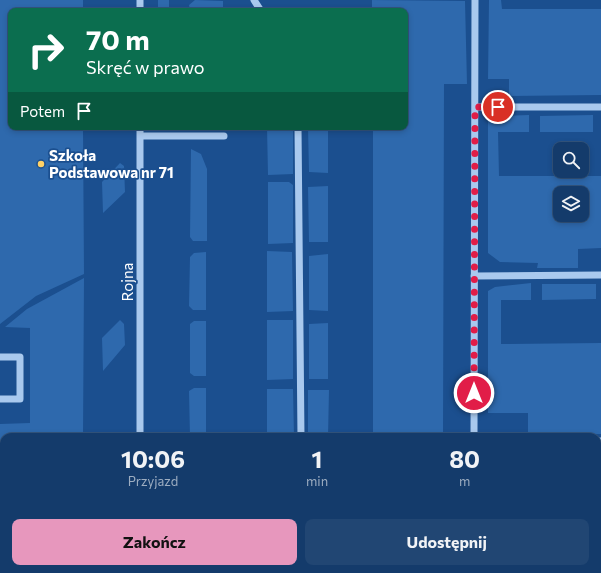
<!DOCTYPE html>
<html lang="pl">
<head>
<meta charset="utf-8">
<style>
  :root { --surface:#143b6b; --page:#214673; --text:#f1f3f6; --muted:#9dadc1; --line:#33557e; --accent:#e797bd }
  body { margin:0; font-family:Commissioner,sans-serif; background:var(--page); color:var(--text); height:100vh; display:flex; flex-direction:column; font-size:15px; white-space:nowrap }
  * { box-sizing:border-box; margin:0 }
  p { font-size:13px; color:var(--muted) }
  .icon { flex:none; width:22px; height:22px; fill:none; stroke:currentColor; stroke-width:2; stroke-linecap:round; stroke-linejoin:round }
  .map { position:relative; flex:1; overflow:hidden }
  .drawer { position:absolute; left:0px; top:433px; width:601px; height:140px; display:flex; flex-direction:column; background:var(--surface); border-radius:12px 12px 0 0; box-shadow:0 2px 6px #0003,0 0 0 1px var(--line) }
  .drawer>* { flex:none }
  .hud { position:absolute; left:8px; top:8px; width:400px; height:122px; border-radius:8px; box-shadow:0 2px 6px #0003,0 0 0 1px var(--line); background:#0b6e4f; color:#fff; overflow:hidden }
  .controls { position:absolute; left:553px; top:142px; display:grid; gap:8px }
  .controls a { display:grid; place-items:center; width:36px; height:36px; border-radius:8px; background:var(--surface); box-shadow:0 2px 6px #0003,0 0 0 1px var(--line); font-size:20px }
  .pin { position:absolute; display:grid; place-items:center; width:34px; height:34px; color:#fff; margin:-17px; border:2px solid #fff; border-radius:50%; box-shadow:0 1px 4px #0007 }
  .me { position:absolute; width:44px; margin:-22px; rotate:0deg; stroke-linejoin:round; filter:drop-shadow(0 0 3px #0008) }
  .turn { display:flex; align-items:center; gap:14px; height:84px; padding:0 12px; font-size:18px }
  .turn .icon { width:52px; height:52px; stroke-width:2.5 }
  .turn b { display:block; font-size:28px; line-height:34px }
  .then { display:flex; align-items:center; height:38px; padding:0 12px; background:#0003; gap:8px; font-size:15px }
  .eta { display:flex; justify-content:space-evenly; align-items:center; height:68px; text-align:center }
  .eta b { font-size:24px; font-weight:700; line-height:28px }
  .action { display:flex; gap:8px; margin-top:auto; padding:8px 12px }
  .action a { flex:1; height:46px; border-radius:8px; background:var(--accent); color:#111; font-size:16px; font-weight:700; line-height:46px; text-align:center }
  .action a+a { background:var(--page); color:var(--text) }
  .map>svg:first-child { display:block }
  .green { fill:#2e69ad; fill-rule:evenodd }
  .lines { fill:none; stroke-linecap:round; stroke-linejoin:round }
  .minor { stroke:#a9c9ee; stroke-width:7 }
  .route { stroke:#e11d48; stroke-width:7; stroke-dasharray:0 12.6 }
  .poi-dot { fill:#ffd166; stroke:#1b4f8f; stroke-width:1.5 }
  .labels { text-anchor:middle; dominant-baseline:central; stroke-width:3.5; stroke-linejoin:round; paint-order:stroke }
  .poi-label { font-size:15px; font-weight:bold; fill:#fff; stroke:#1b4f8f; text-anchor:start }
  .street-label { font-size:15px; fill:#fff; stroke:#1b4f8f }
</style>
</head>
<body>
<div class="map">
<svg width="601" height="573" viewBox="0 0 601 573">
  <rect width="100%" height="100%" fill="#1b4f8f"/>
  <path class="green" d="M 0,0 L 83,0 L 83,11 L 11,11 L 11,127 L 83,127 L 84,274 L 36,296 L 0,324 Z
    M 158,0 L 169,0 L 169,11 L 161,11 L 158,7 Z
    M 195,0 L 223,1 L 223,11 L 190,11 L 189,5 Z
    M 372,0 L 465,1 L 467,84 L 444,84 L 443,437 L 373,437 L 373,127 L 405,127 L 405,11 L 372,11 Z
    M 489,0 L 501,0 L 502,9 L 601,9 L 601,95 L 509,96 L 509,79 L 488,79 Z
    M 529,115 L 529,132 L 498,132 L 499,176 L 601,176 L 601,248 L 578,249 L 578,268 L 537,268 L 538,263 L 500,262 L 488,253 L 488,121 L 496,116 ZM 560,193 L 582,193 L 582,215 L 560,215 Z
    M 593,115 L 593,132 L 540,132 L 540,116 Z
    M 267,127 L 293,127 L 293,174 L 268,175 Z
    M 308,127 L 328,127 L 328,173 L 309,172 Z
    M 191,149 L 201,154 L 207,169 L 207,241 L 193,241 L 190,237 Z
    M 120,163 L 124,166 L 125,192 L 103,213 L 102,182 Z
    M 268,182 L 289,182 L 293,185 L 293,243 L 268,244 Z
    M 328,186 L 328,242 L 309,242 L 308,187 Z
    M 267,251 L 292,252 L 293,311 L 267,312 Z
    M 206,252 L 206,310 L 193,310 L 189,306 L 190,257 L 194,253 Z
    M 328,254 L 328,311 L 309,310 L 309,256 Z
    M 84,278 L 83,437 L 4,437 L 4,509 L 0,509 L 0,424 L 30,423 L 30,328 L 5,327 L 27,309 Z
    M 531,283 L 531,300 L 501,300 L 501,344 L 601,343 L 601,434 L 528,435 L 528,413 L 488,413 L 488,291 L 495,287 Z
    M 542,284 L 596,284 L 596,299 L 542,300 Z
    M 120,320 L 124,324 L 125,345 L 103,371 L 102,338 Z
    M 267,320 L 293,320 L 293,379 L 267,380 Z
    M 194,321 L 206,321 L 206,376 L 194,376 L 190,373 L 190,324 Z
    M 328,323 L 328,379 L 309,379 L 309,324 Z
    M 194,388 L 206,388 L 206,437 L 190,437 L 189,391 Z
    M 267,389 L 293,389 L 294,437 L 267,437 Z
    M 308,390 L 329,390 L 328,437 L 308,437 Z
    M 597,510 L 601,510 L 601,552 L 597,552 Z
    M 0,517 L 4,517 L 4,535 L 0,535 Z
    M 597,561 L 601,561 L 601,573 L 490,573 L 490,569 L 597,569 Z
    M 32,569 L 82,569 L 82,573 L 32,573 Z
    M 191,569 L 293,569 L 293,573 L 191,573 Z
    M 310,569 L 329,569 L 329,573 L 310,573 Z
    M 373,569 L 412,569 L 411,573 L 373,573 Z
    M 422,569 L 467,569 L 467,573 L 420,573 Z"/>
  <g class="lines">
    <path class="minor" d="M 140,0 L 140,11
      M 254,0 L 261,11
      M 475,107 L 601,107
      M 298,127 L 301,437
      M 140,136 L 224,136
      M 474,276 L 601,275
      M 0,357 L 20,357 L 20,399 L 0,399
      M 140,437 L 140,127
      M 474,437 L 475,0
      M 597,441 L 601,441
      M 302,569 L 302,573
      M 140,573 L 140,569
      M 473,573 L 473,569"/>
  </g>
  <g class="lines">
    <path class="route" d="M 474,393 L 475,107 L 498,107"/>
  </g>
  <circle class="poi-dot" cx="41" cy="164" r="4"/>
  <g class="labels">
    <g class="poi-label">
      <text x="49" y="155">Szkoła<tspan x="49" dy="17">Podstawowa nr 71</tspan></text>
    </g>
    <g class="street-label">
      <text transform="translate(127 282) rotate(-90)">Rojna</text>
    </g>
  </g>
</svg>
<div class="controls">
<a><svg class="icon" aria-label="search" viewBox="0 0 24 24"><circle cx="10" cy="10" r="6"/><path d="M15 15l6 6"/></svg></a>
<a><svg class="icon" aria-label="layers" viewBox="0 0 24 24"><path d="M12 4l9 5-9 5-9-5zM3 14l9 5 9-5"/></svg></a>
</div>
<div class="pin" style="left:498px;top:107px;background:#d93025"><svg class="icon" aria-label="arrive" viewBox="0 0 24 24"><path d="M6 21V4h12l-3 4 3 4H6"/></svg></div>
<svg class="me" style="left:474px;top:393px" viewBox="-20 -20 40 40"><circle r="17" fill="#e11d48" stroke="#fff" stroke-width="3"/><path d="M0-11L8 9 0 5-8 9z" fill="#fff"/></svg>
<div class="hud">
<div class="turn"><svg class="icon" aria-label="right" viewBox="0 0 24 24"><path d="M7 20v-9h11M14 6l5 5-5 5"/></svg><div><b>70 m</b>Skręć w prawo</div></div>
<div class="then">Potem<svg class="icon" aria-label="arrive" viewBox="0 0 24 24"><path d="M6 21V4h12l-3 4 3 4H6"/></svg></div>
</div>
<section class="drawer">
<div class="eta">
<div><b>10:06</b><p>Przyjazd</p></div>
<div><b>1</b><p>min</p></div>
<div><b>80</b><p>m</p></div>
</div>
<div class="action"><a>Zakończ</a><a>Udostępnij</a></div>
</section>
</div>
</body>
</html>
